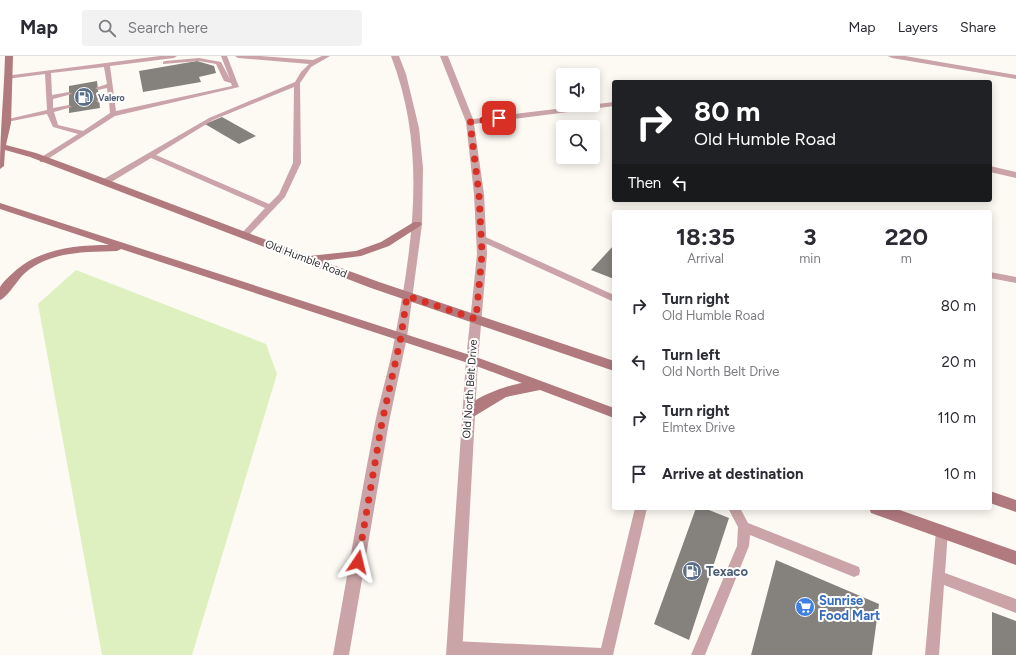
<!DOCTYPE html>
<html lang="en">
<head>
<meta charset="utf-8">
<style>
  :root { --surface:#fff; --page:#f2f2f3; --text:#2b2b33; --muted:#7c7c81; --line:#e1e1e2 }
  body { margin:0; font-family:Figtree,sans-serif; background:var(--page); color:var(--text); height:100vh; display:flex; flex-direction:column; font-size:15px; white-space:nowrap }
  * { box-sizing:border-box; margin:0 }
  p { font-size:13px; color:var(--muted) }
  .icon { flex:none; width:22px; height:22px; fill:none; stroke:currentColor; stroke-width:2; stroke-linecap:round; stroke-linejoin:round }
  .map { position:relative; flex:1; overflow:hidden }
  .sheet { position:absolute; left:612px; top:154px; width:380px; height:300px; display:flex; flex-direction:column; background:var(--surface); border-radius:4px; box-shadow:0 2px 10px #0003 }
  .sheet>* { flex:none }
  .hud { position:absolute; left:612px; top:24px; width:380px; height:122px; border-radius:4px; box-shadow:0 2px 10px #0003; background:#202124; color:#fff; overflow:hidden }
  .tools { position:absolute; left:556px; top:12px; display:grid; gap:8px }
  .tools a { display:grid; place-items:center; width:44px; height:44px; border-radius:4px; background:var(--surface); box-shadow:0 2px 10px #0003; font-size:20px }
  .pin { position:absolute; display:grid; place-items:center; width:34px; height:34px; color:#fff; margin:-17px; border-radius:8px; box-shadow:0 2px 6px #0006 }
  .me { position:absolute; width:44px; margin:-22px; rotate:10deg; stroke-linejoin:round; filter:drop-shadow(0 0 3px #0008) }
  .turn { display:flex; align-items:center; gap:14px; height:84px; padding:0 16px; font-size:18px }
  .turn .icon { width:52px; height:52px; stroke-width:2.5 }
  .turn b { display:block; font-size:28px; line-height:34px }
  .then { display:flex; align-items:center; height:38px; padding:0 16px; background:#0003; gap:8px; font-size:15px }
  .eta { display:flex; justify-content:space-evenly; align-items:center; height:68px; text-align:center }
  .eta b { font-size:24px; font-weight:700; line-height:28px }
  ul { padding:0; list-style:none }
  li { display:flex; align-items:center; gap:12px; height:56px; padding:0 16px }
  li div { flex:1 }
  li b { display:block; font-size:15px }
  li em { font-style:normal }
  header { display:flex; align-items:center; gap:24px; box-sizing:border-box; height:56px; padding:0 20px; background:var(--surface); border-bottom:1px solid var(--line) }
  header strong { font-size:19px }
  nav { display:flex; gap:22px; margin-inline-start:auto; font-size:14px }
  .search { width:280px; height:36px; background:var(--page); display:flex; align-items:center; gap:10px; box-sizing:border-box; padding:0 14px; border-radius:4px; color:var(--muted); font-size:15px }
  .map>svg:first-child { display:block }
  .green { fill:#def0c0 }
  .building { fill:#85827e }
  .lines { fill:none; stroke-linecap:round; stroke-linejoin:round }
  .lane { fill:#caa4a7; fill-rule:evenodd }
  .street { fill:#caa4a7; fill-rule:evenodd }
  .secondary { fill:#b07a7f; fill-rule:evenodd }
  .route { stroke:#d93025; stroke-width:7; stroke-dasharray:0 12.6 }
  .labels { text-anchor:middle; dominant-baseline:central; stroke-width:4; stroke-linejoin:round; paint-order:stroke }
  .far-service-label { font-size:9px; font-weight:bold; fill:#4e5e75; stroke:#fff; text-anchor:start }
  .street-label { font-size:11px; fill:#32312e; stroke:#fff }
  .near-service-label { font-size:13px; font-weight:bold; fill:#4e5e75; stroke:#fff; text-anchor:start }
  .near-shop-label { font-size:13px; font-weight:bold; fill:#366cbe; stroke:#fff; text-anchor:start }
</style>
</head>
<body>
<header>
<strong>Map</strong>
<div class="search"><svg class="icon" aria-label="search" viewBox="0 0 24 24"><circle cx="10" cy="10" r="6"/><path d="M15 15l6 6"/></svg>Search here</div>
<nav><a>Map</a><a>Layers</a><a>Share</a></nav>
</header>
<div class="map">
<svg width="1016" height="599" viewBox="0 0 1016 599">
  <rect width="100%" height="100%" fill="#fdfaf4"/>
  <path class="green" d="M 76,214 L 266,288 L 277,318 L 192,599 L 102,599 L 38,248 Z"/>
  <path class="building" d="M 197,5 L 214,10 L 216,17 L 199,21 L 201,26 L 143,36 L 139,15 Z
    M 97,25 L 100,52 L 69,57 L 69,30 Z
    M 222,61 L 256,80 L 239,88 L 205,68 Z
    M 614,189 L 614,223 L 591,214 Z
    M 696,452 L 704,452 L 729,462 L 689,584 L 654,568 Z
    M 776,504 L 879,548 L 872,599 L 751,599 Z
    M 992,556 L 1016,565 L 1016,599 L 992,599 Z"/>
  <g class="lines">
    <path class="lane" d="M 160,0 L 177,0 L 174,2 L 110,10 L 116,55 L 232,30 L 231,27 L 224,25 L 216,8 L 199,5 L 163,8 L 163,6 L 165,5 L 199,2 L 221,6 L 230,23 L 221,0 L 227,0 L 239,31 L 115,60 L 43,106 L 40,106 L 40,102 L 78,78 L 53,71 L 47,58 L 7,66 L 4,64 L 47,54 L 45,18 L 7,23 L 5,22 L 5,20 ZM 104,11 L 107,28 L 95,32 L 98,34 L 107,32 L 108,41 L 96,45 L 99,47 L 109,45 L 110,57 L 83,75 L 58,69 L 54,56 L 72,51 L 69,49 L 53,52 L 53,43 L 72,38 L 69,36 L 52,39 L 51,17 Z
      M 235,0 L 260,0 L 313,4 L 322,0 L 330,0 L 311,11 L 300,27 L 301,107 L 285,141 L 247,181 L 241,181 L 240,179 L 265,152 L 151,102 L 108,128 L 102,128 L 102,124 L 209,62 L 295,26 L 301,16 L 309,8 L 238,2 ZM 294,31 L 293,107 L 279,138 L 269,148 L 156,99 L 213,64 Z
      M 481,179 L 614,239 L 614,246 L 478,184 L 477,182 Z
      M 990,216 L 1016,221 L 1016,227 L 990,222 Z
      M 635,452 L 647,452 L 613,599 L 455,599 L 449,597 L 447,592 L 449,587 L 454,585 L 601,592 Z
      M 728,452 L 740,452 L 748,467 L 859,511 L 860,515 L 859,519 L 854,521 L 750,479 L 749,490 L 705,599 L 691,599 L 737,490 L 738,471 Z
      M 942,469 L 946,471 L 948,475 L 945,517 L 1016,543 L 1016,557 L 944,529 L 939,599 L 925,599 L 936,475 L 938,471 Z"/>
    <path class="street" d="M 391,0 L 399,0 L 406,18 L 419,72 L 423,112 L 422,168 L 407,281 L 389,366 L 349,599 L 333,599 C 347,522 360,444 375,367 C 381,338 390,310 395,281 C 413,186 427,93 391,0 Z
      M 440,0 L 448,0 L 473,63 L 614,46 L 614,50 L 474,68 L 484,138 L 487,198 L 478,304 L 462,599 L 446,599 L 466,304 L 477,198 L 474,138 L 466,66 Z
      M 888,0 L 905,0 L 1016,19 L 1016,23 L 892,2 Z
      M 990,110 L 1016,116 L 1016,122 L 990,116 Z"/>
    <path class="secondary" d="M 5,0 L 13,0 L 11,67 L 6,89 L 36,97 L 74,111 L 309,200 L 356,195 L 381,186 L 414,166 L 420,166 L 422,168 L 420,170 L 389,190 L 361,200 L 322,205 L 379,226 L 614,305 L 614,315 L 371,232 L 30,101 L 5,94 L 4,110 L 0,113 C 0,75 4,38 5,0 Z
      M 0,147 L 476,301 L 614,352 L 614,362 L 540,334 L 506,341 L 473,361 L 468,362 L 463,361 L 462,357 C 470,342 505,330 522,327 L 468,307 L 121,193 L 117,195 C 86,196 50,195 25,217 C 18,223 7,242 0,244 C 0,240 0,235 0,231 C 3,226 8,221 13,217 C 38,193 75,189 109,189 L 0,153 Z
      M 990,435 L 1016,444 L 1016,456 L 990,447 Z
      M 869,452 L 894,452 L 1016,495 L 1016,509 L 871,457 Z"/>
  </g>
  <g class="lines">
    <path class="route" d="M 358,506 L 382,366 L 401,281 L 407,240 L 476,263 L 482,198 L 479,138 L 470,66 L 499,62"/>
  </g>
  <defs>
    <g id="fuel-disc" transform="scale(1)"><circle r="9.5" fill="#5c6f8a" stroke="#fff"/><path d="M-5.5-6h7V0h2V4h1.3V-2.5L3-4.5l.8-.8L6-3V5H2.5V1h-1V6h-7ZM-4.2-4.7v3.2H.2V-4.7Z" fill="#fff"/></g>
    <g id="supermarket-disc" transform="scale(1)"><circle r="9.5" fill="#3f7fe0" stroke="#fff"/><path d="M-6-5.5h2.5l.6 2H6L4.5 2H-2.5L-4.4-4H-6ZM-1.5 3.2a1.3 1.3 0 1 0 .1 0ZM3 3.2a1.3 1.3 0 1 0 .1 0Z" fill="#fff"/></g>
  </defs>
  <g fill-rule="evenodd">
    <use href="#fuel-disc" x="84" y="41"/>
    <use href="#fuel-disc" x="692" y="515"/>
    <use href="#supermarket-disc" x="805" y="551"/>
  </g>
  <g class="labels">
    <g class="far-service-label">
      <text x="98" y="41">Valero</text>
    </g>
    <g class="street-label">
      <text transform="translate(306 203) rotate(21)">Old Humble Road</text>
      <text transform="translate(470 333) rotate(-86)">Old North Belt Drive</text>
    </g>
    <g class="near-service-label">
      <text x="706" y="515">Texaco</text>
    </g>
    <g class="near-shop-label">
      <text x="819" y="544">Sunrise<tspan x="819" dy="15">Food Mart</tspan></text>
    </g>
  </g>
</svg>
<div class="tools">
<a><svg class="icon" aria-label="sound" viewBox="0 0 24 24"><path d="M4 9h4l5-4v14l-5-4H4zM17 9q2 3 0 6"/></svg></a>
<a><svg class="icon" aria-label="search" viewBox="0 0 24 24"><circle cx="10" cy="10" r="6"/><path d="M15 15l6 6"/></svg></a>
</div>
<div class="pin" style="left:499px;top:62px;background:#d93025"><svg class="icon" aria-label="arrive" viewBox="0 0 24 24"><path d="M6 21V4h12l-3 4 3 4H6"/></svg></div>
<svg class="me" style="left:358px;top:506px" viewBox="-20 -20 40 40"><path d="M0-17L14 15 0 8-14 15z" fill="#d93025" stroke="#fff" stroke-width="4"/></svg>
<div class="hud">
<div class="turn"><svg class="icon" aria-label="right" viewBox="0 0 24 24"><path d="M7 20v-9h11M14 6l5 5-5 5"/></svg><div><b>80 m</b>Old Humble Road</div></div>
<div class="then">Then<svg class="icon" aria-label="left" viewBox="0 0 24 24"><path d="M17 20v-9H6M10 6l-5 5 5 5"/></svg></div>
</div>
<section class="sheet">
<div class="eta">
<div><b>18:35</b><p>Arrival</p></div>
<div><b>3</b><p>min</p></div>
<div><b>220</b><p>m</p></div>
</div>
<ul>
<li><svg class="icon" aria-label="right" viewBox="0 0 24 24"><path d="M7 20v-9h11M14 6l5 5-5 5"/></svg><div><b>Turn right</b><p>Old Humble Road</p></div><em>80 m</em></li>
<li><svg class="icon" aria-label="left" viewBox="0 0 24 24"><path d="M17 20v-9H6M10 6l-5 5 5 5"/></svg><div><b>Turn left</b><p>Old North Belt Drive</p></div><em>20 m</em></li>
<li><svg class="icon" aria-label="right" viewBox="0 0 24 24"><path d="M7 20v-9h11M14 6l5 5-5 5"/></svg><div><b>Turn right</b><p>Elmtex Drive</p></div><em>110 m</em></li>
<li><svg class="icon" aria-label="arrive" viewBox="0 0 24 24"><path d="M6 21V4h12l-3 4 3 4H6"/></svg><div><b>Arrive at destination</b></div><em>10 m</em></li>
</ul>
</section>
</div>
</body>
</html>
